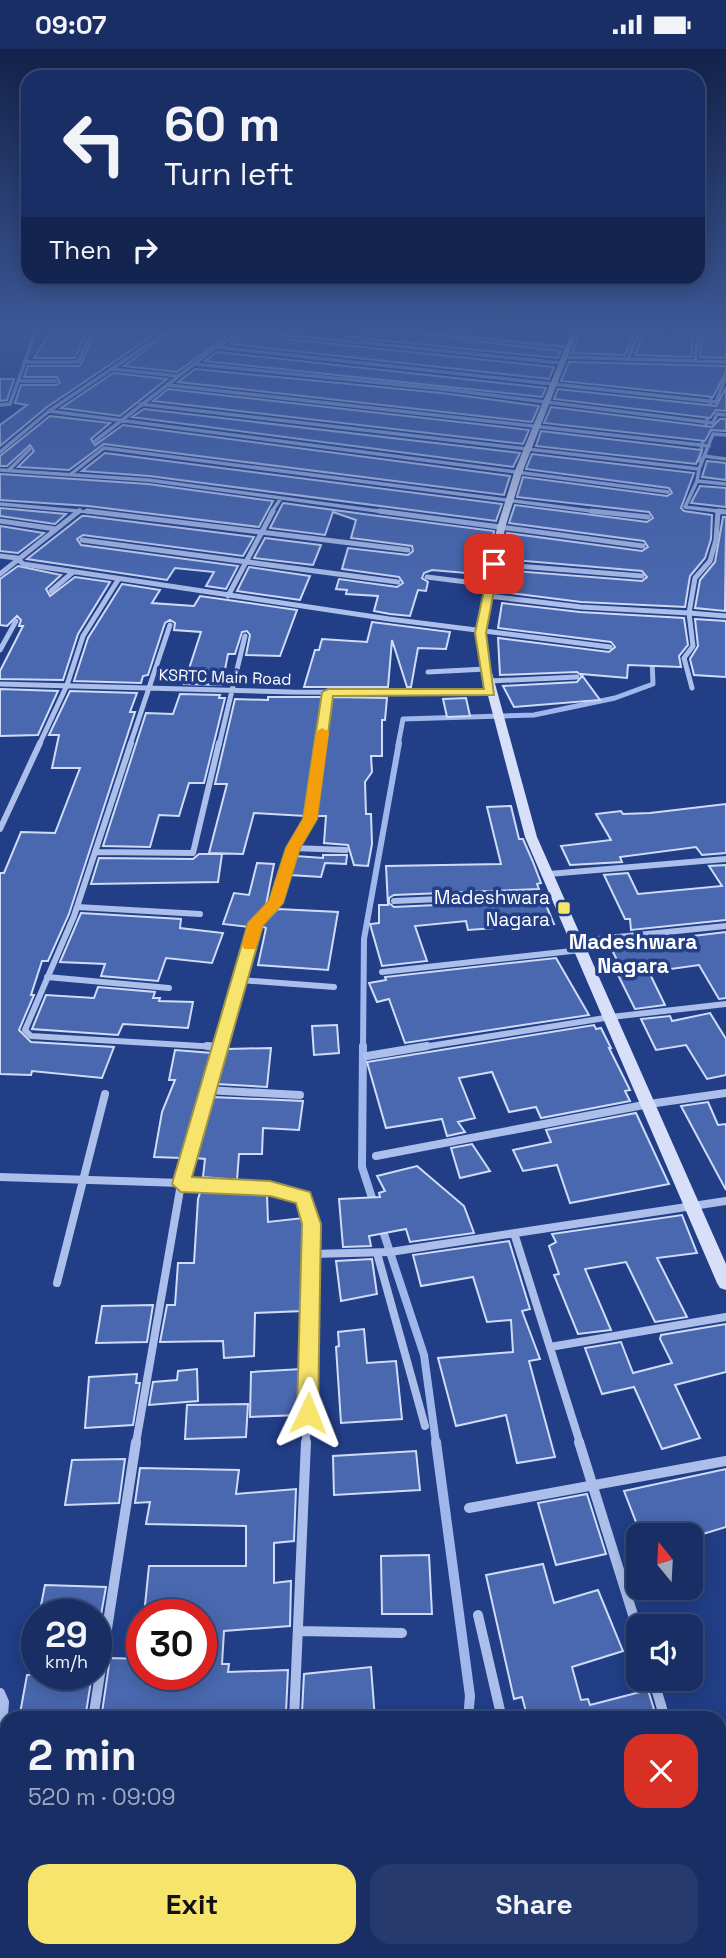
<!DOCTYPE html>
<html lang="en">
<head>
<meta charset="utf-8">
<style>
  :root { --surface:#192e65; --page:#263a6e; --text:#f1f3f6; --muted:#9fa8bf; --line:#374a79; --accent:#f6e46d }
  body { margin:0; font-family:"Space Grotesk",sans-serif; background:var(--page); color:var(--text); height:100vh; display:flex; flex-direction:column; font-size:26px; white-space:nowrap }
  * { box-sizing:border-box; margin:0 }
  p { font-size:23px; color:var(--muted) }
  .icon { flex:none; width:38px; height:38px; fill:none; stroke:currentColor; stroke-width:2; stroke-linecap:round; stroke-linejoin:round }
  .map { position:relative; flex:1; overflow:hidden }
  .side { position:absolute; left:0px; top:1662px; width:726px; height:247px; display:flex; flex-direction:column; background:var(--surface); border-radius:21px 21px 0 0; box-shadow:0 4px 18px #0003,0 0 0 2px var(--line) }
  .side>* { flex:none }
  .guide { position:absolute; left:21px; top:21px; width:684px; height:214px; border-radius:21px; box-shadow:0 4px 18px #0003,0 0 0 2px var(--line); background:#192e65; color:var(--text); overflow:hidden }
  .needle { width:46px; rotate:342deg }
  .buttons { position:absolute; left:626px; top:1474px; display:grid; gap:14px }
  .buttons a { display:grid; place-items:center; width:77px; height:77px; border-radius:14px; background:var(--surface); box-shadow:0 4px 18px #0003,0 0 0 2px var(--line); font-size:35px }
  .speed { position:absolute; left:21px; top:1550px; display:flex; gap:14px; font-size:35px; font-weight:700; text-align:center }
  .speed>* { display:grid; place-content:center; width:91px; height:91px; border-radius:50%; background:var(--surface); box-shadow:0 4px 18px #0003,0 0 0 2px var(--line); line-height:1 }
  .speed small { font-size:18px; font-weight:400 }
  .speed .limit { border:10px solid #d22; background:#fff; color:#111 }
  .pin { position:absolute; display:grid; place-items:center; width:60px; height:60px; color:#fff; margin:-30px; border-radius:14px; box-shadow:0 4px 10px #0006 }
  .me { position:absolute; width:77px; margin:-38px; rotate:2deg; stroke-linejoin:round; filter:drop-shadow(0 0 5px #0008) }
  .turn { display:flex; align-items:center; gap:24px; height:147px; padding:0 28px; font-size:32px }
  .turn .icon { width:91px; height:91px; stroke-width:2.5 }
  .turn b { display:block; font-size:49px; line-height:60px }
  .then { display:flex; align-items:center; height:66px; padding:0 28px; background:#0003; gap:14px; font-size:26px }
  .round { display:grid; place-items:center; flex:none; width:74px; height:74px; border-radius:21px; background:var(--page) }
  .overview { display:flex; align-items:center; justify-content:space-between; height:119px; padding:0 28px }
  h1 { font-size:42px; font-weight:700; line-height:52px }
  .action { display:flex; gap:14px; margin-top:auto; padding:14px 28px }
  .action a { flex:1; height:80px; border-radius:21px; background:var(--accent); color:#111; font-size:28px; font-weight:700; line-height:80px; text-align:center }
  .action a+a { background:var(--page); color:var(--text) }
  .status { display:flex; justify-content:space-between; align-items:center; height:49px; padding:0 35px; background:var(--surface); direction:ltr }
  .status svg { height:19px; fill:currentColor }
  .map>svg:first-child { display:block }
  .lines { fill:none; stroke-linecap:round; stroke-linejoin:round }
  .stream-far4 { stroke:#a0b7eb; stroke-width:3.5 }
  .stream-far3 { stroke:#a0b7eb; stroke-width:5 }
  .stream-far2 { stroke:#a0b7eb; stroke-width:6 }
  .stream-far1 { stroke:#a0b7eb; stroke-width:8 }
  .stream { stroke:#a0b7eb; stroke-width:10 }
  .building { fill:#4a68b0; stroke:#d0dcf7; stroke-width:2 }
  .street-far4 { stroke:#acbeea; stroke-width:3.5 }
  .street-far3 { stroke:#acbeea; stroke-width:5 }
  .street-far2 { stroke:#acbeea; stroke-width:6 }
  .street-far1 { stroke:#acbeea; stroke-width:8 }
  .street { stroke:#acbeea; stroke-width:10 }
  .secondary { fill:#d7e0f8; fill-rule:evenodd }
  .route { fill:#f6e46d; stroke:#a09447; stroke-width:2 }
  .slow { fill:#f59e0b }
  .poi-dot { fill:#f6e46d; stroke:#213e87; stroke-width:2.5 }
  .labels { text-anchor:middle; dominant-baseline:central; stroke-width:7; stroke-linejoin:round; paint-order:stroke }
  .far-street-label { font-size:16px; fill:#fff; stroke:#213e87 }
  .poi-label { font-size:19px; fill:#fff; stroke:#213e87; text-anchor:end }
  .neighbourhood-label { font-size:21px; font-weight:bold; fill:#fff; stroke:#213e87 }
</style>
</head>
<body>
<div class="status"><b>09:07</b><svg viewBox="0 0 49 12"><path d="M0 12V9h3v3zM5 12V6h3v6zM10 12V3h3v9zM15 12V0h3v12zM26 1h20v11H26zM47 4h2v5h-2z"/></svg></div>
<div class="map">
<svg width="726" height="1909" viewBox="0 0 726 1909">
  <rect width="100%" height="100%" fill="#213e87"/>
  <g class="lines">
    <path class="stream-far4" d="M 699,412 L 712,345"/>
    <path class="stream-far3" d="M 398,696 L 403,670 L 534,666 L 615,649 L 653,635 L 652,610"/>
    <path class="stream-far2" d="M 363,999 L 364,890 L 399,694"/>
    <path class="stream-far1" d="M 363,997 L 362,1118 L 374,1155
      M 381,1176 L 424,1306 L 436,1394"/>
    <path class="stream" d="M 436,1393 L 470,1647 L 468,1670
      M 455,1902 L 455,1909"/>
  </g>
  <path class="building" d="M 49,284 L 86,284 L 75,309 L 34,309 Z
    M 95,284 L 157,284 L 47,358 L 0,397 L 0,376 L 27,356 L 15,354 L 21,336 L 56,336 L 60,334 L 57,328 L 24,328 L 28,317 L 80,317 Z
    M 169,284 L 231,284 L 177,323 L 124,317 Z
    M 244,284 L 263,284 L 267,288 L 554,318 L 549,330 L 230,295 Z
    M 366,284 L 415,285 L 561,302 L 558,309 L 347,288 L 362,288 Z
    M 579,284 L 623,284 L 634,285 L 625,306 L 572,304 Z
    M 673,284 L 694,284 L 691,308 L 635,306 L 643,286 L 673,288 Z
    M 702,284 L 726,284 L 726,309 L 700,308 Z
    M 217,303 L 546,339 L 542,348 L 205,312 Z
    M 569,313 L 726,317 L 726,323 L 713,348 L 561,332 Z
    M 195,320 L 442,344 L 539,357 L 532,373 L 178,333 Z
    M 113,324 L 167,330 L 120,367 L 61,359 Z
    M 0,330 L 14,330 L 7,351 L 0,352 Z
    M 726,339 L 726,362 L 716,361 L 710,369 L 554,350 L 558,340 L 716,357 Z
    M 168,340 L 529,381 L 523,395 L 153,352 Z
    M 551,358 L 712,378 L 720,370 L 726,370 L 726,382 L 711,381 L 705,392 L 544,374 Z
    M 144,360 L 520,404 L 513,418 L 132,368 Z
    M 50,367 L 110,374 L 91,390 L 95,396 L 123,376 L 510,427 L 504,446 L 104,395 L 69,421 L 18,418 L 34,402 L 30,396 L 7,417 L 0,417 L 0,407 Z
    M 541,382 L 702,401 L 696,415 L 536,397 Z
    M 105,404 L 502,455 L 496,472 L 149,427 L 82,422 Z
    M 532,405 L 694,424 L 681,459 L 684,462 L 712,466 L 711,490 L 705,509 L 690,527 L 685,558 L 581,553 L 502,543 L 500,521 L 642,532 L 647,528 L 642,522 L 502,510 L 507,484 L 642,502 L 648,498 L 644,492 L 509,474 L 515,456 L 647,473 L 653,469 L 649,463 L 517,448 L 523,428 L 667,447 L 672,444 L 669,439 L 526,420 Z
    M 707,412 L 726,414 L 726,431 L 702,428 Z
    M 0,425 L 148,435 L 273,452 L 259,478 L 88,457 L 0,451 Z
    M 700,437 L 726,439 L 726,458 L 691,454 Z
    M 283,454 L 378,467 L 494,482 L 492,493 L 481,492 L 477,525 L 432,521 L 424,524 L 422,529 L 428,533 L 426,542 L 418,541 L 410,567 L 390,565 L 374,562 L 378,547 L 346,545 L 347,541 L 336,540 L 339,530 L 397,538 L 403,534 L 399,528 L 342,520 L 348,499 L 408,506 L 413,502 L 412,497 L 351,489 L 356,471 L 333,463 L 325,486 L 270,479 Z
    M 0,459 L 66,465 L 55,475 L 0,467 Z
    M 82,467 L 86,467 L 254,488 L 243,507 L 83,486 L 77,490 L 81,496 L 238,517 L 226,540 L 206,537 L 214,523 L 175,519 L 167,531 L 27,510 Z
    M 723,468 L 726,468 L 725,562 L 695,559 L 700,531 L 715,513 Z
    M 0,477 L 44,484 L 18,504 L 0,502 Z
    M 265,489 L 321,496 L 313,516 L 254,509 Z
    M 18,517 L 61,526 L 46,540 L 50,547 L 75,528 L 110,533 L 78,585 L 63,631 L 0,630 L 0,622 L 23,577 L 19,577 L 21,571 L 17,567 L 7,577 L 0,576 L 0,530 Z
    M 249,518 L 310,527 L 300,551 L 237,542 Z
    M 122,535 L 160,541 L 152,554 L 194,557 L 200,547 L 297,561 L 280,607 L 246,606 L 250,586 L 247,582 L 242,583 L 235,605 L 228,605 L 222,636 L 184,635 L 201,583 L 174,581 L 175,574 L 170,571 L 165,574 L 148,626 L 143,627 L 141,634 L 74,632 L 88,589 Z
    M 502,554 L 580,563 L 684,569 L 688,596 L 679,607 L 681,618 L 628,616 L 627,629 L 581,625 L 600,651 L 514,658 L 503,637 L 577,633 L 582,627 L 577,623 L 500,626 L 498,589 L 609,603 L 615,598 L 611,593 L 498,579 Z
    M 695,570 L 726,572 L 726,628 L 694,626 L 690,610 L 698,597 Z
    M 372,573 L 450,583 L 446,600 L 418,599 L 411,638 L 407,638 L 392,591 L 388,638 L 304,638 L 315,601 L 319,601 L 322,590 L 367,593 Z
    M 0,640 L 58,642 L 38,686 L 0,687 Z
    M 70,642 L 137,644 L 130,663 L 135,663 L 69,865 L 48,912 L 42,912 L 31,946 L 34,946 L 19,981 L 31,993 L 114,998 L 102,1029 L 32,1022 L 31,1026 L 0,1025 L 0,824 L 4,824 L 21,783 L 55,784 L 80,719 L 52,719 L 59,686 L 49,686 Z
    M 180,645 L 220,646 L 219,649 L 225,649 L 204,734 L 189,734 L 179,767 L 159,766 L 150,798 L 103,797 L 146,664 L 173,665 Z
    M 268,648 L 322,648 L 305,767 L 254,764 L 243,805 L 209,804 L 227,735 L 215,735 L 235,650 L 268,651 Z
    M 332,648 L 387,649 L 385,671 L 382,671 L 382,707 L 371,707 L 372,723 L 365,733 L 366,765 L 371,765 L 372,795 L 368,817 L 354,816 L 348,796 L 324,794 L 326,767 L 316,767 Z
    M 466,649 L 470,667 L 447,668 L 443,650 Z
    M 726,755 L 726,804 L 702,806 L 696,798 L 620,808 L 622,813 L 570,816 L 561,797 L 611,791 L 596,765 L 621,762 L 623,765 L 650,764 Z
    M 511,757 L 519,790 L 523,790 L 533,813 L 541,834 L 537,835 L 539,840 L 394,846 L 389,849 L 389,854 L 394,858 L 544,851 L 554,875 L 468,881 L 466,872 L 415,877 L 427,912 L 382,917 L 370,875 L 379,874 L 379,856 L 388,856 L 386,817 L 501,815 L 487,758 Z
    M 199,805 L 222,805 L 218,833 L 91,835 L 99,809 L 193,810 Z
    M 323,806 L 347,806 L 346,815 L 325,814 L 321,828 L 290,826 L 296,807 L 323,809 Z
    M 257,814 L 274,815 L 266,856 L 249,878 L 223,875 L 234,844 L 249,846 Z
    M 726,816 L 726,871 L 631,881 L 630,870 L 625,870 L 604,826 L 628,824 L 638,845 L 722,837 L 709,817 Z
    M 278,860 L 338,863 L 328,921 L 258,916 L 266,879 L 261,877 Z
    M 81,864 L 181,870 L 180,879 L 223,884 L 212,914 L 166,909 L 158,932 L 101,927 L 105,915 L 60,913 Z
    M 726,883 L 726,949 L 719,950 L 699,916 L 649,923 L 665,956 L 635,960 L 617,924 L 623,923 L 610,897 Z
    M 556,909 L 589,966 L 405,994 L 389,950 L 377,953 L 369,934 L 386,931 L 385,928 Z
    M 98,938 L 155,943 L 153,949 L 160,949 L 159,952 L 193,953 L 188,979 L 123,975 L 118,986 L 32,980 L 46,946 L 94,949 Z
    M 710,964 L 726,990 L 726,1026 L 707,1030 L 686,996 L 656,1001 L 641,970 L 670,967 L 672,972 Z
    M 337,976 L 339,1004 L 314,1006 L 312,977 Z
    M 594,976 L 596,980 L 601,979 L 611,999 L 609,999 L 630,1041 L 625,1042 L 630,1052 L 541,1069 L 536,1058 L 509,1063 L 492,1023 L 459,1029 L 475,1069 L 458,1073 L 465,1083 L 447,1087 L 442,1070 L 386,1079 L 367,1013 Z
    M 271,999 L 267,1038 L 217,1035 L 227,1000 Z
    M 175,1001 L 212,1004 L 182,1109 L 154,1108 L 162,1063 L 175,1031 L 169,1031 Z
    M 213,1048 L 303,1052 L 299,1081 L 263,1079 L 262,1105 L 239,1105 L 237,1131 L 203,1128 L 205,1110 L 195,1109 Z
    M 708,1053 L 718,1076 L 726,1075 L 726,1141 L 681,1057 Z
    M 636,1064 L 669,1135 L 570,1154 L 557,1116 L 523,1122 L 513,1101 L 551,1093 L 546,1081 Z
    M 472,1095 L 490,1122 L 460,1129 L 451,1099 Z
    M 417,1117 L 464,1157 L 474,1184 L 410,1193 L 406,1180 L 369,1187 L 371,1197 L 343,1198 L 339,1150 L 380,1148 L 379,1144 L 385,1142 L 377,1127 Z
    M 201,1141 L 267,1146 L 268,1173 L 303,1169 L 303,1262 L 255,1264 L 254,1307 L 224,1309 L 223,1292 L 160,1293 L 167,1256 L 175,1256 L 178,1214 L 194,1214 L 198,1150 Z
    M 682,1166 L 697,1204 L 657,1209 L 687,1268 L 655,1273 L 626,1213 L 585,1220 L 611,1281 L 578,1285 L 554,1226 L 559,1225 L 549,1197 L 556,1193 L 552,1185 Z
    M 509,1192 L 530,1260 L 522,1262 L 540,1310 L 529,1312 L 555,1408 L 517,1414 L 506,1366 L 456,1377 L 438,1309 L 513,1303 L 511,1271 L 487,1273 L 473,1228 L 421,1237 L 413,1206 Z
    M 372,1210 L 377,1245 L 341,1252 L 336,1212 Z
    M 153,1256 L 147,1293 L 96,1294 L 102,1257 Z
    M 726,1275 L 726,1323 L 675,1336 L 700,1389 L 662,1400 L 634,1338 L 602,1345 L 585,1299 L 621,1293 L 633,1324 L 672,1314 L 660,1290 L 661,1286 Z
    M 364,1280 L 367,1314 L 396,1312 L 402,1370 L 341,1374 L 336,1298 L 339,1297 L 338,1283 Z
    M 197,1320 L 198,1352 L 149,1356 L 153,1333 L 177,1331 L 178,1322 Z
    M 301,1320 L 300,1366 L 250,1368 L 251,1323 Z
    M 137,1325 L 136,1334 L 140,1334 L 133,1376 L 85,1379 L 89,1328 Z
    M 248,1355 L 246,1388 L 185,1390 L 187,1356 Z
    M 416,1402 L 420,1441 L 334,1446 L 333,1407 Z
    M 125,1410 L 119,1454 L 65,1456 L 72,1411 Z
    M 140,1419 L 239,1421 L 236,1445 L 296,1440 L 294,1492 L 274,1494 L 274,1534 L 291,1532 L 290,1577 L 224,1582 L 222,1615 L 229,1615 L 228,1623 L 288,1621 L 286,1663 L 225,1665 L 224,1670 L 101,1670 L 110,1609 L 142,1610 L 142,1626 L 201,1626 L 201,1566 L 144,1566 L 149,1517 L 246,1517 L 246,1477 L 146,1475 L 150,1453 L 135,1454 Z
    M 726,1420 L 726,1478 L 693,1488 L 641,1486 L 624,1442 Z
    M 587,1445 L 606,1505 L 556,1516 L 538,1454 Z
    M 429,1506 L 432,1565 L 382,1565 L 381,1507 Z
    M 543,1515 L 554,1554 L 598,1541 L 623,1602 L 572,1618 L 581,1651 L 588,1650 L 590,1656 L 648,1641 L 657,1670 L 528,1670 L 522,1648 L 514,1650 L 486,1526 Z
    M 45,1536 L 106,1538 L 101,1566 L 39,1566 Z
    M 371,1618 L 375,1670 L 311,1670 L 311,1662 L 302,1663 L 304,1625 Z
    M 27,1626 L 92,1626 L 85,1670 L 19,1670 Z"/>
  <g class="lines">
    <path class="street-far4" d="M 165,284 L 49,362 L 668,443
      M 267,284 L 561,314
      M 428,284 L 568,298
      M 216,298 L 716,353 L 726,327
      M 564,308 L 726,313
      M 628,310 L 639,284
      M 695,312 L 698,284
      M 25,313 L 78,313 L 91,284
      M 194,315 L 442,340 L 713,374 L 717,365 L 726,366
      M 112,320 L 178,327
      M 18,332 L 56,332
      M 168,336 L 709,397
      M 140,355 L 699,420 L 697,432 L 726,435
      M 0,356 L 10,355 L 35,284
      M 95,392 L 216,298 L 240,284
      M 0,403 L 49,362
      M 704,407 L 726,410
      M 699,420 L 713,385 L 726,386
      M 0,421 L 148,431 L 392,464
      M 9,421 L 30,400
      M 71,425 L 104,399 L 607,464
      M 697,432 L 685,458 L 718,462
      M 0,455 L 101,464
      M 77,464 L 80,461
      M 271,464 L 281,449
      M 718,464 L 726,463"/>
    <path class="street-far3" d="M 87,462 L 408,501
      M 379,462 L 643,497
      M 591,462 L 648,468
      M 0,472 L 56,480
      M 82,491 L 398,533
      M 0,507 L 17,509 L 23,515 L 389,570 L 610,598
      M 494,515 L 642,527
      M 0,525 L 79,462
      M 427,528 L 490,536
      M 51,542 L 73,523
      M 228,547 L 273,462
      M 488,547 L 581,558 L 689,564 L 695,529 L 710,512 L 716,491 L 718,462 L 726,463
      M 0,601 L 16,572
      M 428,623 L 486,620
      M 489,632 L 577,628
      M 0,635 L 292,643 L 490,644
      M 692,639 L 684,609 L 693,597 L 689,564 L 726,567
      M 39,696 L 67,636 L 83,587 L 118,531
      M 130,696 L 170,576
      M 219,696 L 245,587
      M 320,696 L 328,643"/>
    <path class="street-far2" d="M 131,694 L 74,867 L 25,981 L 31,987 L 218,998
      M 0,780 L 40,694
      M 293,799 L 346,801
      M 97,803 L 193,804 L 219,694
      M 549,825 L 726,810
      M 394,852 L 557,845
      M 77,858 L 200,865
      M 578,892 L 726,877
      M 382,923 L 581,901
      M 47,928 L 169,939
      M 240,931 L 334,938
      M 220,999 L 256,874 L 275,854 L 288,811 L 310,770 L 321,694
      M 417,999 L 611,968 L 726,955"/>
    <path class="street-far1" d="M 207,997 L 218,998
      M 367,1007 L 427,997
      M 206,1041 L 300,1046
      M 376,1107 L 649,1055 L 726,1044
      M 0,1128 L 211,1135 L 270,1140 L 303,1149 L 312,1175 L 306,1394
      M 514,1184 L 580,1394
      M 377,1204 L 425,1377
      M 311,1205 L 390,1203 L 726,1152
      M 57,1234 L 105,1045
      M 550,1298 L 726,1268
      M 136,1394 L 181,1135 L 221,997"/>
    <path class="street" d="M 579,1393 L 639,1585
      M 469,1459 L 726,1412
      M 478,1566 L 502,1670
      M 299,1582 L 402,1584
      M 653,1629 L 665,1670
      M 0,1644 L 4,1653 L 0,1704
      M 93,1670 L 136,1393
      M 294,1670 L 306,1393
      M 719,1843 L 726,1865
      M 556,1902 L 557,1909
      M 51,1909 L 52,1902"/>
    <path class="secondary" d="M 571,284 L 577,284 L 522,424 L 505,479 L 486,584 L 491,620 L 537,788 L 726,1215 L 726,1241 L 720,1239 L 717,1234 L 525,788 L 481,620 L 476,584 L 497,479 L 514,424 Z"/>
  </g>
  <linearGradient id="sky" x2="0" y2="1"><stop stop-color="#12224a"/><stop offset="0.51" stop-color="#3d5896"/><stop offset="1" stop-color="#3d5896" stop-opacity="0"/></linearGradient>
  <rect width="726" height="552" fill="url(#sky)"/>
  <path class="route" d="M 490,513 L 499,515 L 486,584 L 494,646 L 333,647 L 317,770 L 300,799 L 283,854 L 263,876 L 192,1128 L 270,1132 L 310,1143 L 321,1175 L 318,1364 L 315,1371 L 308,1373 L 300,1371 L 297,1364 L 302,1175 L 296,1154 L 270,1147 L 181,1143 L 172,1135 L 248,874 L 269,852 L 286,799 L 303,770 L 322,643 L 328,640 L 484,640 L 475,584 Z"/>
  <path class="slow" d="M 322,679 L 329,683 L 317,770 L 300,799 L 283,854 L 263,876 L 255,900 L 244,900 L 242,896 L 248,874 L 269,852 L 286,799 L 303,770 L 316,683 Z"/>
  <rect class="poi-dot" x="557" y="852" width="14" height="14" rx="3.5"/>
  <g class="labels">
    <g class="far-street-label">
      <text transform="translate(225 628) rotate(2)">KSRTC Main Road</text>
    </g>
    <g class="poi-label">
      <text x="550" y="848">Madeshwara<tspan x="550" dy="22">Nagara</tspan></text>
    </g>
    <g class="neighbourhood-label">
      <text x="633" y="892">Madeshwara<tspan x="633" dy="24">Nagara</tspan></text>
    </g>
  </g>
</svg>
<div class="buttons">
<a><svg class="needle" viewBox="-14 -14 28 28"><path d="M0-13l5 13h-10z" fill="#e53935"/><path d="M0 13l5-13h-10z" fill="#9fa8bf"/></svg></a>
<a><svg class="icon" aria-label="sound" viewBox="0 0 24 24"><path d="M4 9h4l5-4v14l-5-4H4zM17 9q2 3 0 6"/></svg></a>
</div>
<div class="speed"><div>29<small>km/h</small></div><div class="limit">30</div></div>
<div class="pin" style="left:494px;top:515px;background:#d93025"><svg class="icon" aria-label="arrive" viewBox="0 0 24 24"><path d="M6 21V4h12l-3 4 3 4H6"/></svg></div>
<svg class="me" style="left:308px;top:1364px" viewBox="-20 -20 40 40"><path d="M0-17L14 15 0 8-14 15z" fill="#f6e46d" stroke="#fff" stroke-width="4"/></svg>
<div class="guide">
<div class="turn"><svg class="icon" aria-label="left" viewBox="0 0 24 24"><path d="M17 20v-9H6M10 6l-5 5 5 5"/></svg><div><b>60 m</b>Turn left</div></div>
<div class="then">Then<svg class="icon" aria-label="right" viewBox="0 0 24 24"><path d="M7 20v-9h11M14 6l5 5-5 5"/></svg></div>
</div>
<section class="side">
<div class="overview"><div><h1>2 min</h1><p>520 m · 09:09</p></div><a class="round" style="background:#d93025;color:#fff"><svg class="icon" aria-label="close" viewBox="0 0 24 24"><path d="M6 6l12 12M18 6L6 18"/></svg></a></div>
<div class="action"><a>Exit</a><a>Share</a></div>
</section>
</div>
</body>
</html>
